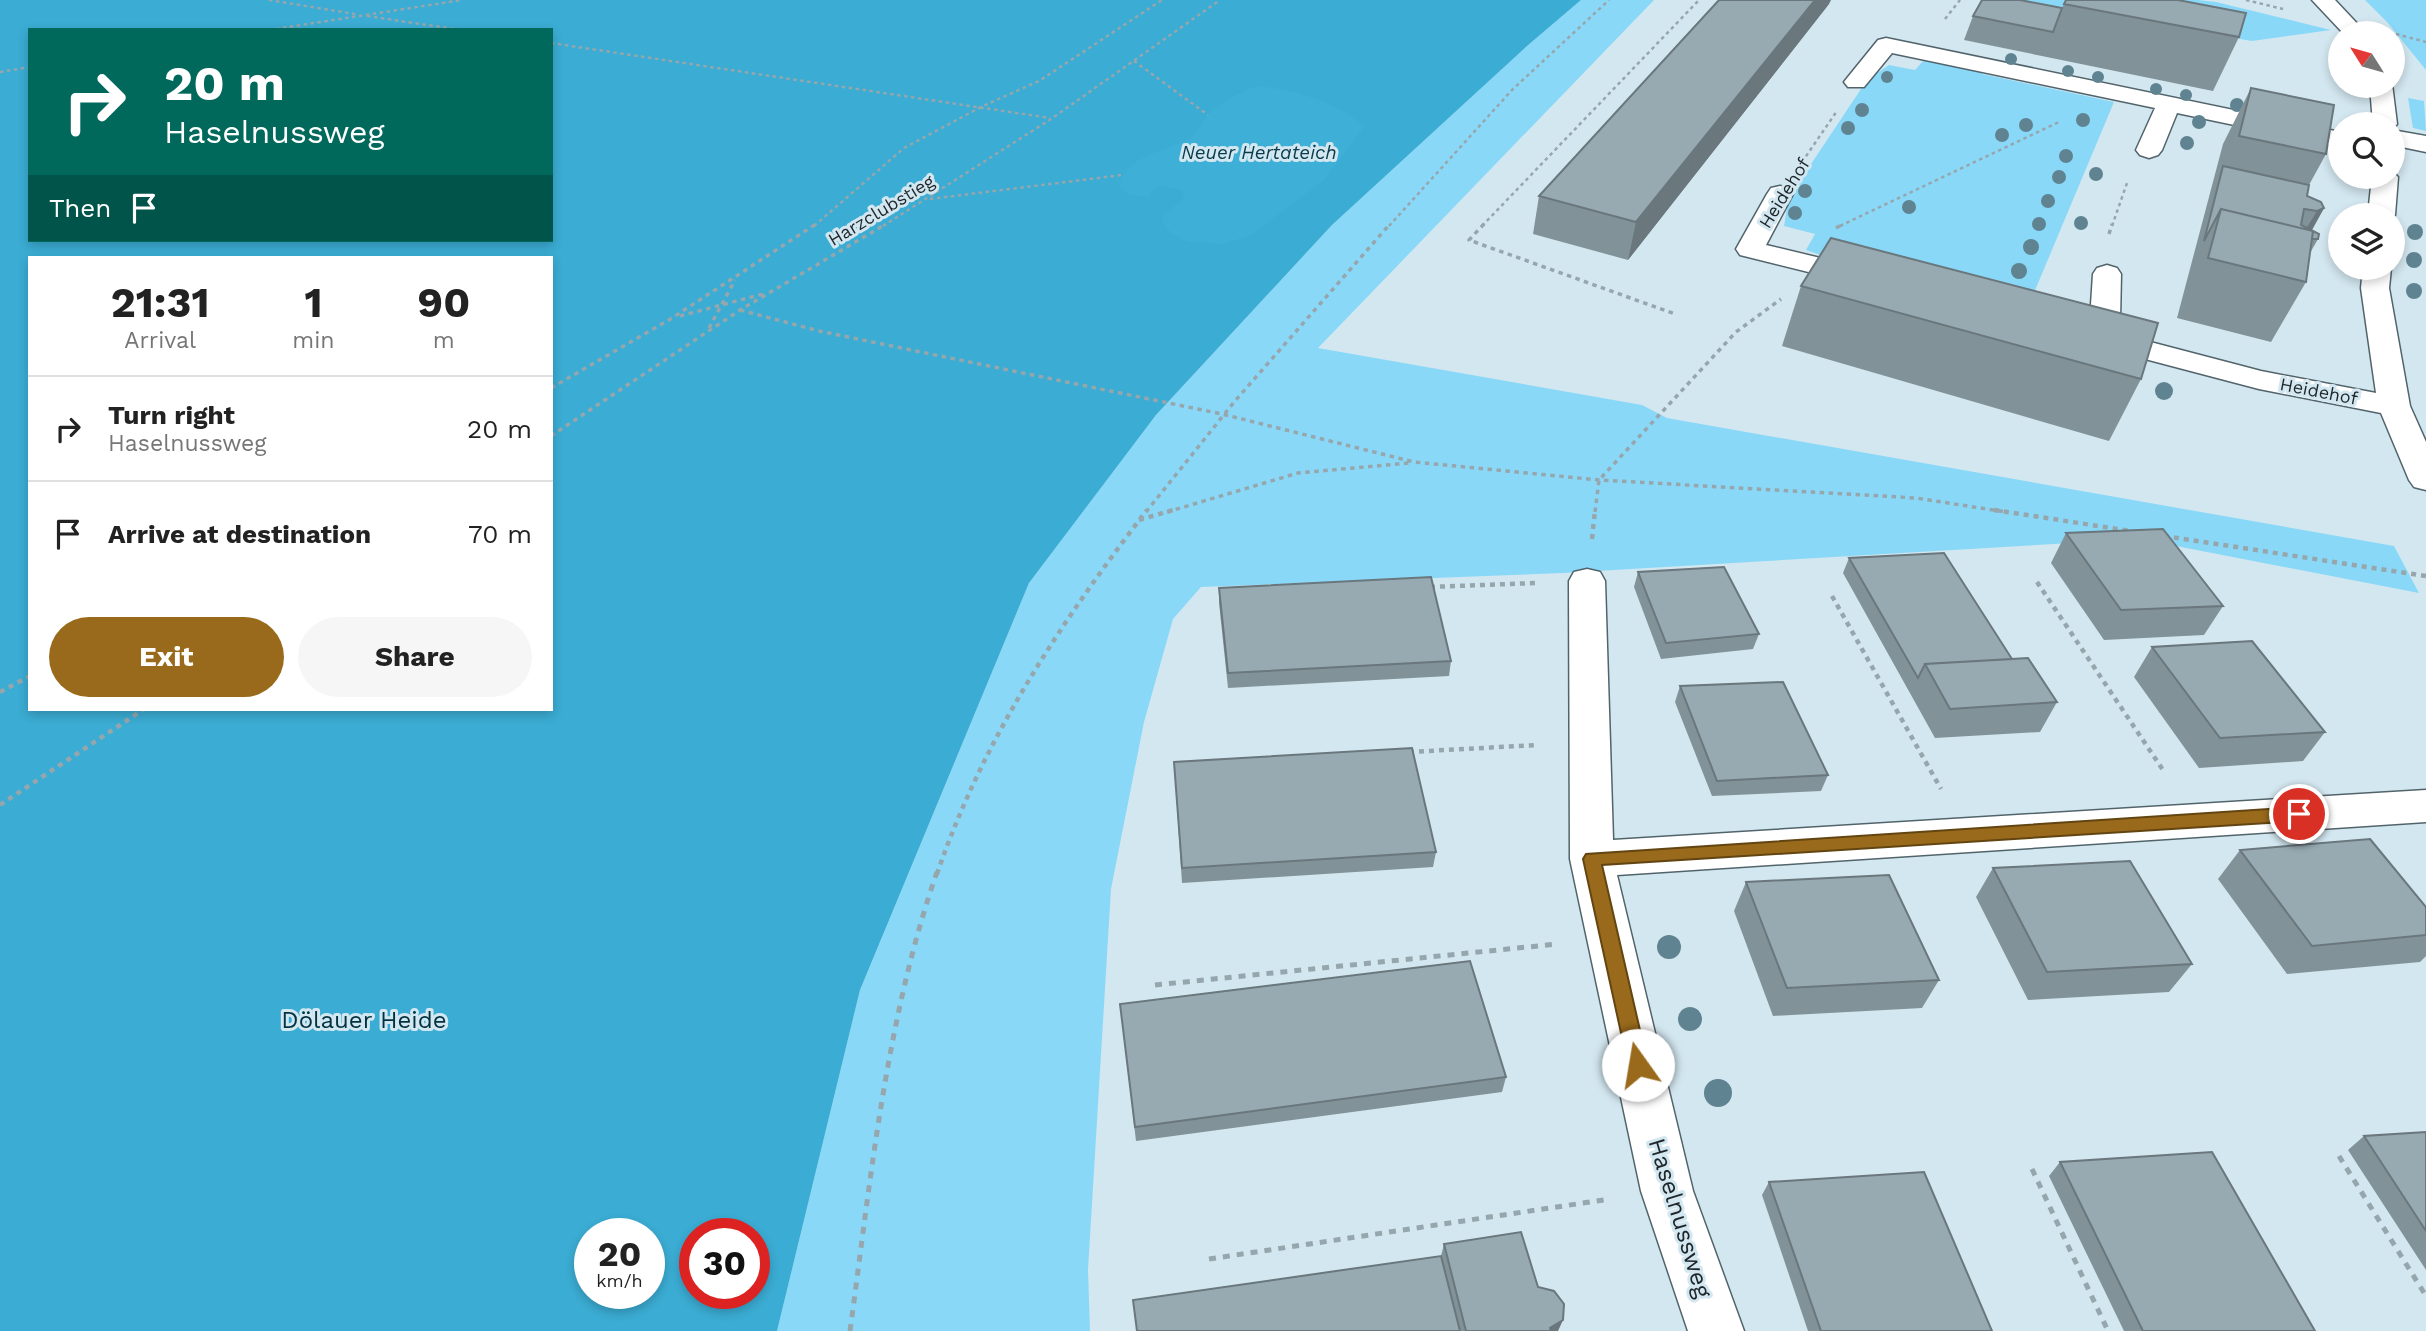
<!DOCTYPE html>
<html lang="en">
<head>
<meta charset="utf-8">
<style>
  :root { --surface:#fff; --page:#f6f6f6; --text:#222; --muted:#767676; --line:#e0e0e0; --accent:#996a1b }
  body { margin:0; font-family:"Work Sans",sans-serif; background:var(--page); color:var(--text); height:100vh; display:flex; flex-direction:column; font-size:26px; white-space:nowrap }
  * { box-sizing:border-box; margin:0 }
  p { font-size:23px; color:var(--muted) }
  .icon { flex:none; width:38px; height:38px; fill:none; stroke:currentColor; stroke-width:2; stroke-linecap:round; stroke-linejoin:round }
  .map { position:relative; flex:1; overflow:hidden }
  .side { position:absolute; left:28px; top:256px; width:525px; height:455px; display:flex; flex-direction:column; background:var(--surface); border-radius:0px; box-shadow:0 4px 10px #0003 }
  .side>* { flex:none }
  .guide { position:absolute; left:28px; top:28px; width:525px; height:214px; border-radius:0px; box-shadow:0 4px 10px #0003; background:#00695c; color:#fff; overflow:hidden }
  .needle { width:46px; rotate:307deg }
  .buttons { position:absolute; left:2328px; top:21px; display:grid; gap:14px }
  .buttons a { display:grid; place-items:center; width:77px; height:77px; border-radius:50%; background:var(--surface); box-shadow:0 4px 10px #0003; font-size:35px }
  .speed { position:absolute; left:574px; top:1218px; display:flex; gap:14px; font-size:35px; font-weight:700; text-align:center }
  .speed>* { display:grid; place-content:center; width:91px; height:91px; border-radius:50%; background:var(--surface); box-shadow:0 4px 10px #0003; line-height:1 }
  .speed small { font-size:18px; font-weight:400 }
  .speed .limit { border:10px solid #d22; background:#fff; color:#111 }
  .pin { position:absolute; display:grid; place-items:center; width:60px; height:60px; color:#fff; margin:-30px; border:4px solid #fff; border-radius:50%; box-shadow:0 2px 7px #0007 }
  .me { position:absolute; width:77px; margin:-38px; rotate:347deg; stroke-linejoin:round; filter:drop-shadow(0 0 5px #0008) }
  .turn { display:flex; align-items:center; gap:24px; height:147px; padding:0 21px; font-size:32px }
  .turn .icon { width:91px; height:91px; stroke-width:2.5 }
  .turn b { display:block; font-size:49px; line-height:60px }
  .then { display:flex; align-items:center; height:66px; padding:0 21px; background:#0003; gap:14px; font-size:26px }
  .eta { display:flex; justify-content:space-evenly; align-items:center; height:119px; text-align:center }
  .eta b { font-size:42px; font-weight:700; line-height:49px }
  .action { display:flex; gap:14px; margin-top:auto; padding:14px 21px }
  .action a { flex:1; height:80px; border-radius:42px; background:var(--accent); color:#fff; font-size:28px; font-weight:700; line-height:80px; text-align:center }
  .action a+a { background:var(--page); color:var(--text) }
  ul { padding:0; list-style:none }
  li { display:flex; align-items:center; gap:21px; height:105px; padding:0 21px; border-top:2px solid var(--line) }
  li div { flex:1 }
  li b { display:block; font-size:26px }
  li em { font-style:normal }
  .map>svg:first-child { display:block }
  .green { fill:#8ad8f7 }
  .forest { fill:#3bacd3; fill-rule:evenodd }
  .water { fill:#3eafd6 }
  .lines { fill:none; stroke-linecap:round; stroke-linejoin:round }
  .minor-casing { stroke:#52646b; stroke-width:3 }
  .path-far3 { stroke:#96a6ad; stroke-width:2.5; stroke-dasharray:3.5 3.5; stroke-linecap:butt }
  .path-far2 { stroke:#96a6ad; stroke-width:3.5; stroke-dasharray:4.5 4.5; stroke-linecap:butt }
  .path-far1 { stroke:#96a6ad; stroke-width:4.5; stroke-dasharray:5 5; stroke-linecap:butt }
  .path { stroke:#96a6ad; stroke-width:5; stroke-dasharray:7 7; stroke-linecap:butt }
  .minor { fill:#fff; fill-rule:evenodd }
  .tree { fill:#5f8390 }
  .wall { fill:#829299 }
  .shaded-wall { fill:#6a777d }
  .building { fill:#97aab2; stroke:#6a777d; stroke-width:2 }
  .route { fill:#996a1b; stroke:#634512; stroke-width:2 }
  .labels { text-anchor:middle; dominant-baseline:central; stroke-width:6; stroke-linejoin:round; paint-order:stroke }
  .far-street-label { font-size:18px; fill:#1f262a; stroke:#d3e7f0 }
  .far-water-label { font-size:19px; font-style:italic; fill:#093b4c; stroke:#d3e7f0 }
  .near-park-label { font-size:24px; fill:#003242; stroke:#d3e7f0 }
  .near-street-label { font-size:24px; fill:#1f262a; stroke:#d3e7f0 }
</style>
</head>
<body>
<div class="map">
<svg width="2426" height="1331" viewBox="0 0 2426 1331">
  <rect width="100%" height="100%" fill="#d3e7f0"/>
  <path class="green" d="M 1581,0 L 1654,0 L 1318,348 L 1642,405 L 1667,418 L 2394,546 L 2419,593 L 2140,539 L 1563,573 L 1201,587 L 1173,619 L 1144,722 L 1111,889 L 1088,1270 L 1090,1331 L 777,1331 L 860,990 L 1029,583 L 1156,415 L 1332,225 L 1527,46 Z
    M 2007,0 L 2198,0 L 2216,2 L 2331,30 L 2252,41 Z
    M 2365,0 L 2426,0 L 2426,70 L 2387,22 Z
    M 1924,60 L 1984,69 L 1982,74 L 2114,102 L 2028,307 L 1871,272 L 1806,250 L 1815,234 L 1784,226 L 1789,197 L 1867,80 L 1889,65 L 1915,70 Z
    M 2408,98 L 2424,101 L 2426,131 L 2413,128 Z"/>
  <path class="forest" d="M 0,0 L 1581,0 L 1527,46 L 1332,225 L 1156,415 L 1029,583 L 860,990 L 777,1331 L 0,1331 ZM 30,30 L 551,30 L 551,240 L 30,240 ZM 30,257 L 551,257 L 551,709 L 30,709 ZM 590,1234 L 649,1234 L 649,1293 L 590,1293 ZM 695,1234 L 754,1234 L 754,1293 L 695,1293 Z"/>
  <path class="water" d="M 1259,86 C 1289,89 1344,103 1364,127 L 1324,180 L 1252,235 L 1223,244 L 1187,242 L 1170,232 L 1162,223 L 1164,215 L 1184,198 L 1181,190 L 1162,186 L 1154,188 L 1149,197 C 1137,196 1126,197 1119,187 C 1128,151 1165,154 1191,137 C 1198,132 1202,122 1208,115 C 1222,101 1239,91 1259,86 Z"/>
  <g class="lines">
    <g class="minor-casing">
      <path id="minor" d="M 2312,0 L 2335,0 L 2366,33 L 2343,33 Z
        M 1886,38 L 2340,132 L 2340,147 L 2177,113 L 2162,150 L 2158,155 L 2149,158 L 2140,155 L 2136,150 L 2155,108 L 1892,53 L 1864,87 L 1848,87 L 1844,82 L 1848,77 L 1878,40 Z
        M 2392,84 L 2397,124 L 2392,130 L 2426,136 L 2426,152 L 2392,145 L 2392,124 L 2373,124 L 2370,86 Z
        M 2392,171 L 2398,177 L 2395,215 L 2392,218 L 2392,215 L 2368,215 L 2372,177 L 2392,177 Z
        M 1780,186 L 1789,188 L 1793,194 L 1766,245 L 1875,271 L 1879,277 L 1875,283 L 1865,286 L 1740,255 L 1736,249 L 1767,194 L 1771,188 Z
        M 2107,265 L 2117,268 L 2121,274 L 2120,320 L 2116,333 L 2261,371 L 2376,393 L 2361,288 L 2363,268 L 2391,268 L 2389,288 L 2410,406 L 2426,442 L 2426,490 L 2414,487 L 2409,480 L 2381,413 L 2259,389 L 2088,344 L 2084,338 L 2090,320 L 2093,274 L 2097,268 Z
        M 1587,569 L 1600,572 L 1605,581 L 1613,840 L 2426,790 L 2426,822 L 1617,875 L 1693,1191 L 1744,1331 L 1688,1331 L 1641,1191 L 1570,859 L 1569,581 L 1574,572 Z"/>
    </g>
    <path class="path-far3" d="M 269,0 L 355,14
      M 2246,0 L 2283,9
      M 367,16 L 461,30
      M 1945,19 L 1960,0
      M 269,30 L 462,0
      M 2396,34 L 2426,42
      M 551,43 L 1050,118
      M 1134,61 L 1208,115
      M 0,72 L 30,67
      M 1802,162 L 1837,111
      M 930,199 L 1122,175
      M 814,226 L 904,148 L 983,106 L 1039,81 L 1162,0
      M 883,226 L 1051,119 L 1220,0
      M 1389,226 L 1512,90 L 1609,0
      M 1482,226 L 1699,0
      M 1840,226 L 2059,122
      M 2112,226 L 2127,183"/>
    <path class="path-far2" d="M 1484,224 L 1469,240 L 1675,314
      M 1836,228 L 1843,224
      M 2109,234 L 2112,224
      M 740,310 L 819,331 L 1222,414 L 1414,462 L 1599,480 L 1916,498 L 2006,512
      M 680,316 L 763,294
      M 709,328 L 735,280
      M 551,388 L 672,318 L 816,224
      M 551,436 L 740,310 L 886,224
      M 1146,512 L 1235,401 L 1390,224
      M 1167,512 L 1298,473 L 1409,463
      M 1595,512 L 1599,480 L 1736,332 L 1781,299"/>
    <path class="path-far1" d="M 1994,510 L 2131,531
      M 1139,520 L 1173,510
      M 2164,536 L 2426,576
      M 1592,539 L 1595,510
      M 2037,582 L 2165,773
      M 1430,587 L 1536,583
      M 1832,596 L 1941,789
      M 0,692 L 30,676
      M 1409,752 L 1537,745
      M 0,805 L 144,709
      M 937,874 C 983,739 1061,622 1147,510"/>
    <path class="path" d="M 1155,985 L 1557,944
      M 2339,1156 L 2426,1296
      M 2032,1169 L 2108,1331
      M 1209,1259 L 1610,1199
      M 850,1331 C 871,1177 886,1019 937,872"/>
    <use href="#minor" class="minor"/>
  </g>
  <g class="tree">
    <circle cx="2011" cy="59" r="6"/>
    <circle cx="2068" cy="71" r="6"/>
    <circle cx="1887" cy="77" r="6"/>
    <circle cx="2098" cy="77" r="6"/>
    <circle cx="2156" cy="89" r="6"/>
    <circle cx="2186" cy="95" r="6"/>
    <circle cx="2237" cy="105" r="7"/>
    <circle cx="1862" cy="110" r="7"/>
    <circle cx="2083" cy="120" r="7"/>
    <circle cx="2199" cy="122" r="7"/>
    <circle cx="2026" cy="125" r="7"/>
    <circle cx="1848" cy="128" r="7"/>
    <circle cx="2002" cy="135" r="7"/>
    <circle cx="2187" cy="143" r="7"/>
    <circle cx="2066" cy="156" r="7"/>
    <circle cx="2096" cy="174" r="7"/>
    <circle cx="2059" cy="177" r="7"/>
    <circle cx="1805" cy="191" r="7"/>
    <circle cx="2048" cy="201" r="7"/>
    <circle cx="1909" cy="207" r="7"/>
    <circle cx="1795" cy="213" r="7"/>
    <circle cx="2081" cy="223" r="7"/>
    <circle cx="2039" cy="224" r="7"/>
    <circle cx="2415" cy="232" r="8"/>
    <circle cx="2031" cy="247" r="8"/>
    <circle cx="2414" cy="260" r="8"/>
    <circle cx="2019" cy="271" r="8"/>
    <circle cx="2414" cy="291" r="8"/>
    <circle cx="2164" cy="391" r="9"/>
    <circle cx="1669" cy="947" r="12"/>
    <circle cx="1690" cy="1019" r="12"/>
    <circle cx="1718" cy="1093" r="14"/>
  </g>
  <path class="wall" d="M 2066,0 L 2239,37 L 2213,91 L 1964,40 L 1973,16 L 2062,8 Z
    M 1829,4 L 1628,260 L 1533,234 L 1539,196 Z
    M 2251,88 L 2326,154 L 2309,185 L 2307,196 L 2324,208 L 2312,230 L 2318,239 L 2310,253 L 2306,282 L 2271,342 L 2177,318 L 2223,144 Z
    M 1801,286 L 2141,379 L 2109,441 L 1782,346 Z
    M 2066,533 L 2223,606 L 2204,635 L 2104,640 L 2051,563 Z
    M 1849,558 L 2012,659 L 2057,702 L 2040,732 L 1935,738 L 1843,573 Z
    M 1638,572 L 1759,634 L 1753,649 L 1661,659 L 1634,587 Z
    M 1219,588 L 1451,661 L 1449,676 L 1228,688 L 1219,603 Z
    M 2152,647 L 2325,732 L 2303,761 L 2199,768 L 2134,677 Z
    M 1680,686 L 1828,775 L 1821,791 L 1712,796 L 1675,702 Z
    M 1174,762 L 1436,852 L 1433,867 L 1182,883 Z
    M 2240,850 L 2426,907 L 2426,956 L 2420,962 L 2287,974 L 2218,879 Z
    M 1993,868 L 2192,964 L 2169,992 L 2028,1000 L 1976,897 Z
    M 1746,882 L 1939,980 L 1922,1008 L 1773,1016 L 1734,911 Z
    M 1120,1004 L 1506,1077 L 1502,1092 L 1136,1141 Z
    M 2426,1132 L 2426,1270 L 2348,1150 L 2364,1136 Z
    M 2060,1162 L 2315,1331 L 2124,1331 L 2049,1176 Z
    M 1769,1182 L 1992,1331 L 1808,1331 L 1762,1195 Z
    M 1444,1244 L 1538,1287 L 1558,1331 L 1137,1331 L 1441,1256 Z"/>
  <path class="shaded-wall" d="M 1815,0 L 1831,0 L 1829,4 L 1628,260 L 1636,222 Z
    M 2324,208 L 2309,235 L 2301,237 L 2317,211 Z
    M 1563,1320 L 1558,1331 L 1549,1331 L 1550,1328 Z"/>
  <path class="building" d="M 1719,0 L 1815,0 L 1636,222 L 1539,196 Z
    M 1982,0 L 2020,0 L 2062,8 L 2053,32 L 1973,16 Z
    M 2066,0 L 2178,0 L 2246,13 L 2239,37 L 2064,4 Z
    M 2251,88 L 2334,105 L 2326,154 L 2239,136 Z
    M 2223,166 L 2309,185 L 2307,196 L 2321,202 L 2324,208 L 2317,211 L 2304,209 L 2301,225 L 2313,231 L 2221,209 L 2204,241 Z
    M 2221,209 L 2313,231 L 2306,282 L 2208,258 Z
    M 2313,231 L 2319,234 L 2318,239 L 2312,239 Z
    M 1831,238 L 2158,323 L 2141,379 L 1801,286 Z
    M 2163,529 L 2223,606 L 2121,610 L 2066,533 Z
    M 1944,553 L 2012,659 L 1925,664 L 1918,678 L 1849,558 Z
    M 1724,567 L 1759,634 L 1666,643 L 1638,572 Z
    M 1431,577 L 1451,661 L 1228,673 L 1219,588 Z
    M 2252,641 L 2325,732 L 2220,738 L 2152,647 Z
    M 2028,658 L 2057,702 L 1950,709 L 1925,664 Z
    M 1783,682 L 1828,775 L 1717,781 L 1680,686 Z
    M 1412,748 L 1436,852 L 1182,868 L 1174,762 Z
    M 2370,839 L 2426,907 L 2426,935 L 2312,946 L 2240,850 Z
    M 2130,861 L 2192,964 L 2047,972 L 1993,868 Z
    M 1889,875 L 1939,980 L 1787,988 L 1746,882 Z
    M 1470,961 L 1506,1077 L 1135,1127 L 1120,1004 Z
    M 2426,1132 L 2426,1231 L 2364,1136 Z
    M 2212,1152 L 2315,1331 L 2143,1331 L 2060,1162 Z
    M 1924,1172 L 1992,1331 L 1821,1331 L 1769,1182 Z
    M 1521,1232 L 1538,1287 L 1554,1291 L 1564,1304 L 1563,1320 L 1550,1328 L 1551,1331 L 1466,1331 L 1444,1244 Z
    M 1441,1256 L 1460,1331 L 1137,1331 L 1133,1300 Z"/>
  <path class="route" d="M 2299,807 L 2305,809 L 2308,814 L 2305,819 L 2299,821 L 1602,865 L 1648,1065 L 1645,1071 L 1638,1074 L 1631,1071 L 1628,1065 L 1583,859 L 1586,854 Z"/>
  <g class="labels">
    <g class="far-street-label">
      <text transform="translate(1784 193) rotate(-58)">Heidehof</text>
      <text transform="translate(881 210) rotate(-31)">Harzclubstieg</text>
      <text transform="translate(2319 391) rotate(11)">Heidehof</text>
    </g>
    <g class="far-water-label">
      <text x="1259" y="152">Neuer Hertateich</text>
    </g>
    <g class="near-park-label">
      <text x="364" y="1020">Dölauer Heide</text>
    </g>
    <g class="near-street-label">
      <text transform="translate(1680 1218) rotate(73)">Haselnussweg</text>
    </g>
  </g>
</svg>
<div class="buttons">
<a><svg class="needle" viewBox="-14 -14 28 28"><path d="M0-13l5 13h-10z" fill="#e53935"/><path d="M0 13l5-13h-10z" fill="#767676"/></svg></a>
<a><svg class="icon" aria-label="search" viewBox="0 0 24 24"><circle cx="10" cy="10" r="6"/><path d="M15 15l6 6"/></svg></a>
<a><svg class="icon" aria-label="layers" viewBox="0 0 24 24"><path d="M12 4l9 5-9 5-9-5zM3 14l9 5 9-5"/></svg></a>
</div>
<div class="speed"><div>20<small>km/h</small></div><div class="limit">30</div></div>
<div class="pin" style="left:2299px;top:814px;background:#d93025"><svg class="icon" aria-label="arrive" viewBox="0 0 24 24"><path d="M6 21V4h12l-3 4 3 4H6"/></svg></div>
<svg class="me" style="left:1638px;top:1065px" viewBox="-20 -20 40 40"><circle r="19" fill="#fff"/><path d="M0-13L10 11 0 6-10 11z" fill="#996a1b"/></svg>
<div class="guide">
<div class="turn"><svg class="icon" aria-label="right" viewBox="0 0 24 24"><path d="M7 20v-9h11M14 6l5 5-5 5"/></svg><div><b>20 m</b>Haselnussweg</div></div>
<div class="then">Then<svg class="icon" aria-label="arrive" viewBox="0 0 24 24"><path d="M6 21V4h12l-3 4 3 4H6"/></svg></div>
</div>
<section class="side">
<div class="eta">
<div><b>21:31</b><p>Arrival</p></div>
<div><b>1</b><p>min</p></div>
<div><b>90</b><p>m</p></div>
</div>
<ul>
<li><svg class="icon" aria-label="right" viewBox="0 0 24 24"><path d="M7 20v-9h11M14 6l5 5-5 5"/></svg><div><b>Turn right</b><p>Haselnussweg</p></div><em>20 m</em></li>
<li><svg class="icon" aria-label="arrive" viewBox="0 0 24 24"><path d="M6 21V4h12l-3 4 3 4H6"/></svg><div><b>Arrive at destination</b></div><em>70 m</em></li>
</ul>
<div class="action"><a>Exit</a><a>Share</a></div>
</section>
</div>
</body>
</html>
